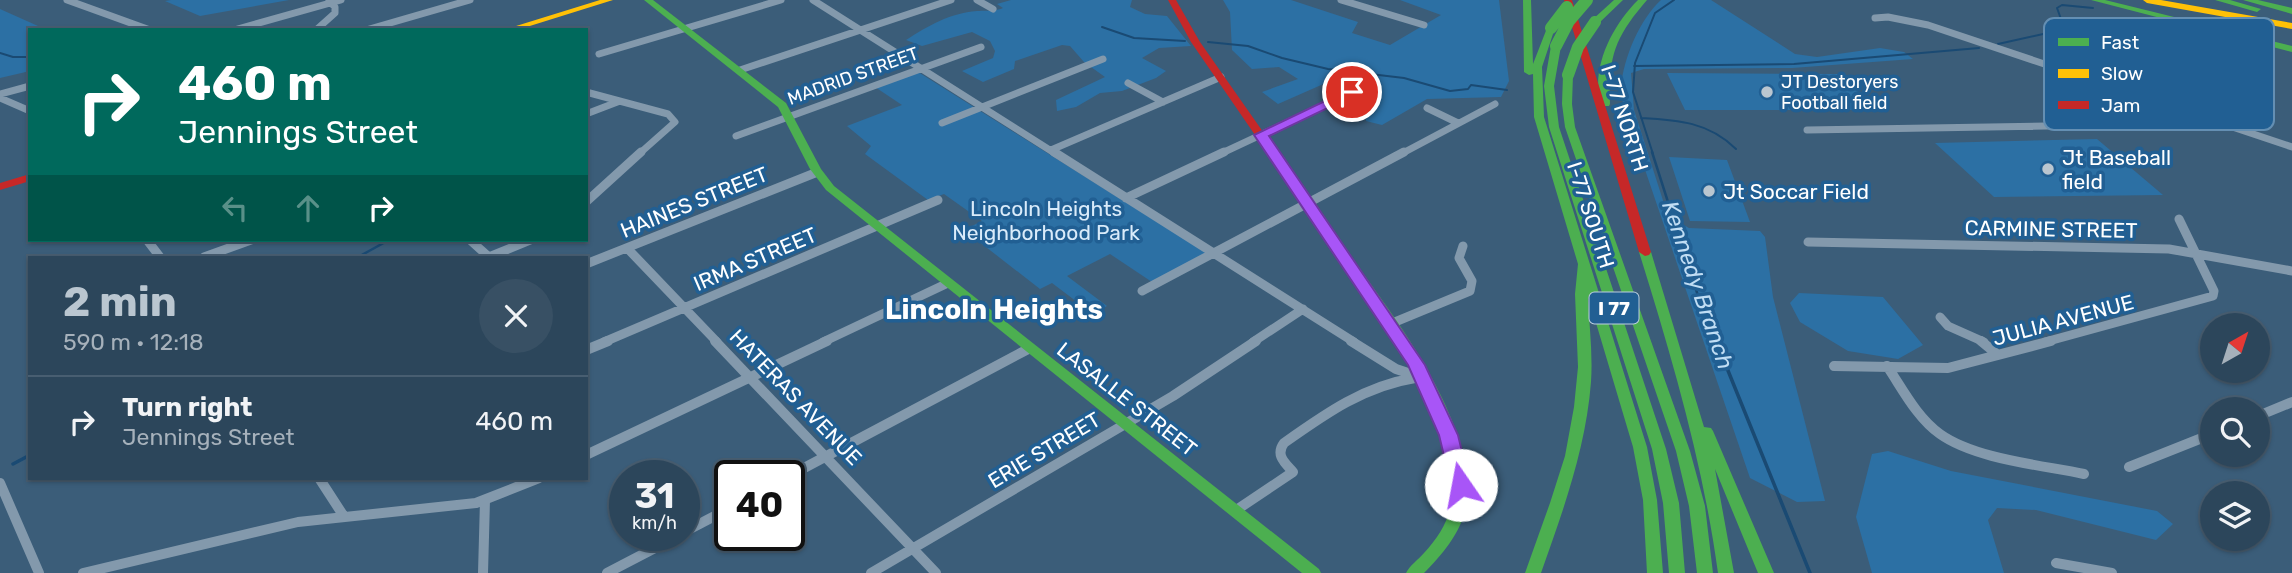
<!DOCTYPE html>
<html lang="en">
<head>
<meta charset="utf-8">
<style>
  :root { --surface:#2c465b; --page:#385064; --text:#f1f3f6; --muted:#a6b1bb; --line:#485e71; --accent:#bac6d0 }
  body { margin:0; font-family:Rubik,sans-serif; background:var(--page); color:var(--text); height:100vh; display:flex; flex-direction:column; font-size:26px; white-space:nowrap }
  * { box-sizing:border-box; margin:0 }
  p { font-size:23px; color:var(--muted) }
  .icon { flex:none; width:38px; height:38px; fill:none; stroke:currentColor; stroke-width:2; stroke-linecap:round; stroke-linejoin:round }
  .map { position:relative; flex:1; overflow:hidden }
  .sheet { position:absolute; left:28px; top:256px; width:560px; height:224px; display:flex; flex-direction:column; background:var(--surface); border-radius:0px; box-shadow:0 2px 5px #0004,0 0 0 2px var(--line) }
  .sheet>* { flex:none }
  .hud { position:absolute; left:28px; top:28px; width:560px; height:214px; border-radius:0px; box-shadow:0 2px 5px #0004,0 0 0 2px var(--line); background:#00695c; color:#fff; overflow:hidden }
  .needle { width:46px; rotate:39deg }
  .buttons { position:absolute; left:2200px; top:313px; display:grid; gap:14px }
  .buttons a { display:grid; place-items:center; width:70px; height:70px; border-radius:50%; background:var(--surface); box-shadow:0 2px 5px #0004,0 0 0 2px var(--line); font-size:35px }
  .speed { position:absolute; left:609px; top:460px; display:flex; gap:14px; font-size:35px; font-weight:700; text-align:center }
  .speed>* { display:grid; place-content:center; width:91px; height:91px; border-radius:50%; background:var(--surface); box-shadow:0 2px 5px #0004,0 0 0 2px var(--line); line-height:1 }
  .speed small { font-size:18px; font-weight:400 }
  .speed .limit { border:4px solid #111; border-radius:10px; background:#fff; color:#111 }
  .pin { position:absolute; display:grid; place-items:center; width:60px; height:60px; color:#fff; margin:-30px; border:4px solid #fff; border-radius:50%; box-shadow:0 2px 7px #0007 }
  .me { position:absolute; width:77px; margin:-38px; rotate:348deg; stroke-linejoin:round; filter:drop-shadow(0 0 5px #0008) }
  .turn { display:flex; align-items:center; gap:24px; height:147px; padding:0 35px; font-size:32px }
  .turn .icon { width:91px; height:91px; stroke-width:2.5 }
  .turn b { display:block; font-size:49px; line-height:60px }
  .lanes { display:flex; align-items:center; height:66px; padding:0 35px; background:#0003; justify-content:center; gap:35px; direction:ltr }
  .lanes .off { opacity:.35 }
  .round { display:grid; place-items:center; flex:none; width:74px; height:74px; border-radius:37px; background:var(--page) }
  .overview { display:flex; align-items:center; justify-content:space-between; height:119px; padding:0 35px }
  h1 { font-size:42px; font-weight:700; line-height:52px; color:var(--accent) }
  ul { padding:0; list-style:none }
  li { display:flex; align-items:center; gap:21px; height:91px; padding:0 35px; border-top:2px solid var(--line) }
  li div { flex:1 }
  li b { display:block; font-size:26px }
  li em { font-style:normal }
  .map>svg:first-child { display:block }
  .green { fill:#2c70a4 }
  .lines { fill:none; stroke-linecap:round; stroke-linejoin:round }
  .stream-far2 { stroke:#1a4a73; stroke-width:2 }
  .stream-far1 { stroke:#1a4a73; stroke-width:2.5 }
  .stream { stroke:#1a4a73; stroke-width:3.5 }
  .street-far2 { stroke:#8399ac; stroke-width:7 }
  .street-far1 { stroke:#8399ac; stroke-width:9 }
  .street { stroke:#8399ac; stroke-width:10 }
  .fast { fill:#4caf50; fill-rule:evenodd }
  .slow { fill:#ffc107; fill-rule:evenodd }
  .jam { fill:#c62828; fill-rule:evenodd }
  .fast-bridge { stroke:#4caf50; stroke-width:12 }
  .route { fill:#a855f7; stroke:#6d37a1; stroke-width:2 }
  .poi-dot { fill:#bac6d0; stroke:#215f93; stroke-width:2.5 }
  .labels { text-anchor:middle; dominant-baseline:central; stroke-width:7; stroke-linejoin:round; paint-order:stroke }
  .far-street-label { font-size:18px; fill:#fff; stroke:#215f93 }
  .far-poi-label { font-size:18px; fill:#fff; stroke:#215f93; text-anchor:start }
  .shield { fill:#215f93; stroke:#bccfdf; stroke-width:2 }
  .shield-label { font-size:19px; font-weight:bold; fill:#fff }
  .street-label { font-size:21px; fill:#fff; stroke:#215f93 }
  .poi-label { font-size:21px; fill:#fff; stroke:#215f93; text-anchor:start }
  .park-label { font-size:21px; fill:#d9ebfa; stroke:#215f93 }
  .water-label { font-size:23px; font-style:italic; fill:#c0ddf4; stroke:#215f93 }
  .district-label { font-size:28px; font-weight:bold; fill:#fff; stroke:#215f93 }
  .key { fill:#215f93; stroke:#648fb3; stroke-width:2 }
  .key-label { font-size:19px; fill:#fff }
</style>
</head>
<body>
<div class="map">
<svg width="2292" height="573" viewBox="0 0 2292 573">
  <rect width="100%" height="100%" fill="#3b5d79"/>
  <path class="green" d="M 171,0 L 289,0 L 200,16 L 165,1 Z
    M 1011,0 L 1132,0 L 1130,7 L 1145,14 L 1167,16 L 1191,46 L 1159,48 L 1142,58 L 1166,71 L 1156,78 L 1122,91 L 1100,93 L 1076,107 L 1057,111 L 1056,100 L 1105,77 L 1084,62 L 1070,46 L 1062,45 L 1015,61 L 1014,69 L 983,82 L 962,71 L 993,58 L 995,51 L 990,41 L 972,32 L 922,46 L 906,40 C 928,26 950,13 977,11 C 987,10 993,12 1003,8 L 997,4 Z
    M 1223,0 L 1291,0 L 1358,22 L 1352,33 L 1390,45 L 1441,15 L 1400,0 L 1499,0 L 1509,81 L 1501,97 L 1427,99 L 1382,125 L 1366,121 L 1365,101 L 1372,94 L 1365,85 L 1328,82 L 1278,104 L 1262,92 L 1298,79 L 1279,67 L 1252,69 L 1232,50 L 1230,12 Z
    M 1661,0 L 1711,0 L 1795,54 L 1817,57 L 1880,48 L 1904,52 L 1913,59 L 1792,68 L 1644,69 L 1631,73 L 1634,110 L 1668,216 L 1689,228 L 1760,231 L 1765,237 L 1773,297 L 1825,501 L 1797,502 L 1750,478 L 1624,108 C 1623,101 1620,93 1621,86 C 1624,57 1640,19 1661,0 Z
    M 0,9 L 47,30 L 30,30 L 30,71 L 0,78 Z
    M 918,72 L 1207,253 L 1152,282 L 1110,254 L 1067,276 L 1107,306 L 1093,314 L 1052,283 L 1040,289 L 964,230 L 982,221 L 944,194 L 928,200 L 865,154 L 871,146 L 847,126 L 902,105 L 875,87 Z
    M 1667,73 L 1840,74 L 1877,110 L 1685,110 Z
    M 2097,139 L 2163,195 L 1994,197 L 1935,143 Z
    M 1669,157 L 1727,160 L 1750,222 L 1690,221 Z
    M 1799,293 L 1883,297 L 1923,345 L 1898,359 L 1848,351 L 1800,322 L 1790,303 Z
    M 1888,451 L 1951,471 L 2157,511 L 2173,524 L 2156,540 L 2036,510 L 1997,508 L 1988,520 L 2004,573 L 1872,573 L 1856,517 L 1872,454 Z"/>
  <g class="lines">
    <path class="stream-far2" d="M 1102,27 L 1134,38 L 1185,41
      M 1208,42 L 1248,46 L 1282,58 L 1328,69 L 1404,78 L 1450,91 L 1468,89 L 1471,85 L 1507,90
      M 1998,44 L 2052,32 L 2061,19 L 2057,8 L 2062,5 L 2093,8
      M 0,53 L 13,57 L 30,57
      M 1634,66 L 1794,64 L 1979,48
      M 1641,118 C 1678,120 1709,122 1736,149
      M 1653,154 L 1633,92 L 1635,63 L 1655,13 L 1674,0"/>
    <path class="stream-far1" d="M 1652,152 L 1700,302 L 1716,342
      M 358,257 L 389,240"/>
    <path class="stream" d="M 1716,341 L 1810,573
      M 13,464 L 30,455"/>
    <path class="street-far2" d="M 67,0 L 150,30
      M 813,0 L 1056,154
      M 977,0 L 993,9
      M 1341,0 L 1424,25
      M 1875,18 L 1888,17 L 1928,25 L 2292,147
      M 2161,22 C 2195,30 2236,39 2261,65 L 2245,85 L 2203,117
      M 234,30 L 341,0
      M 316,30 L 335,13 L 335,7 L 329,1
      M 366,30 L 470,0
      M 599,54 L 781,0
      M 740,70 L 951,0
      M 1128,83 L 1163,102
      M 586,92 L 668,114 L 675,122 L 639,154
      M 0,94 L 30,86
      M 0,98 L 30,111
      M 1427,108 L 1458,123
      M 586,114 L 620,101
      M 942,123 L 1103,59
      M 1807,130 L 2103,125 L 2113,122 L 2146,98
      M 736,136 L 981,47
      M 1051,150 L 1221,77
      M 1220,154 L 1352,92
      M 1401,154 L 1495,104"/>
    <path class="street-far1" d="M 1054,152 L 1354,342
      M 1126,198 L 1224,152
      M 586,202 L 641,152
      M 147,240 L 160,257
      M 470,240 L 489,257
      M 1808,242 L 2169,249 L 2292,271
      M 627,248 L 717,342
      M 204,257 L 251,240
      M 489,257 L 530,240
      M 586,264 L 815,173
      M 1142,291 L 1404,152
      M 1940,317 L 1948,326 L 1984,342
      M 1390,324 L 1470,291 L 1472,281 L 1459,258 L 1463,246
      M 604,342 L 938,200
      M 823,342 L 948,283
      M 1253,342 L 1303,309
      M 2045,342 L 2213,296 L 2214,291 L 2179,219"/>
    <path class="street" d="M 715,341 L 936,573
      M 1351,341 L 1396,369 L 1423,378
      M 1981,341 L 1998,355
      M 586,350 L 608,341
      M 1834,366 L 1948,368 L 2051,341
      M 1887,366 C 1902,388 1917,418 1940,434 C 1975,459 2041,465 2084,474
      M 2258,416 L 2292,402
      M 586,455 L 827,341
      M 2129,467 L 2212,434
      M 789,476 L 1030,348
      M 319,478 L 343,515
      M 0,483 L 39,573
      M 1235,511 L 1293,472 C 1285,463 1275,455 1284,443 C 1325,414 1364,386 1415,378
      M 684,532 L 730,508
      M 2056,563 L 2112,573
      M 83,573 L 298,522 L 476,503 L 539,478
      M 483,573 L 485,500
      M 607,573 L 678,536
      M 871,573 L 1173,396 L 1256,341"/>
    <path class="fast" d="M 644,0 L 653,0 L 786,103 L 821,169 L 834,186 L 1319,569 L 1321,573 L 1302,573 L 826,190 L 810,169 L 778,107 Z
      M 1523,0 L 1531,0 L 1533,64 L 1547,28 L 1551,25 L 1555,28 L 1542,67 L 1544,117 L 1647,447 L 1657,500 L 1663,573 L 1647,573 L 1643,500 L 1633,447 L 1588,296 C 1589,325 1593,353 1591,382 C 1586,448 1563,511 1541,573 L 1525,573 L 1550,503 L 1565,456 L 1574,407 L 1578,367 L 1575,294 L 1578,264 L 1534,117 L 1533,74 L 1529,75 L 1524,72 Z
      M 1614,0 L 1623,0 L 1598,24 L 1592,24 L 1592,20 Z
      M 1638,0 L 1647,0 C 1616,36 1608,55 1610,104 L 1609,106 L 1601,106 C 1590,68 1612,26 1638,0 Z
      M 2091,0 L 2105,0 L 2292,46 L 2292,52 Z
      M 2215,0 L 2230,0 L 2261,9 L 2257,12 Z
      M 2243,0 L 2258,0 L 2292,8 L 2292,14 Z
      M 1556,43 L 1561,46 L 1554,86 L 1559,127 L 1666,449 L 1679,503 L 1685,573 L 1669,573 L 1663,503 L 1652,449 L 1549,127 L 1544,86 L 1551,46 Z
      M 1568,72 L 1573,75 L 1572,104 L 1575,127 L 1690,451 L 1705,506 L 1713,573 L 1697,573 L 1689,506 L 1676,451 L 1565,127 L 1562,104 L 1563,75 Z
      M 1270,146 L 1274,147 C 1296,179 1318,211 1341,243 C 1389,310 1474,415 1467,501 C 1464,529 1443,554 1424,573 L 1406,573 C 1410,565 1418,560 1424,553 C 1437,539 1449,522 1451,502 C 1462,419 1377,311 1331,246 C 1309,214 1287,181 1265,149 Z
      M 1645,248 L 1651,252 L 1704,427 L 1711,428 L 1713,431 L 1774,573 L 1758,573 L 1715,469 L 1734,573 L 1718,573 C 1703,463 1672,358 1639,252 Z"/>
    <path class="slow" d="M 600,0 L 613,0 L 517,30 L 503,30 Z
      M 2143,0 L 2161,0 L 2292,23 L 2292,29 L 2147,3 Z"/>
    <path class="jam" d="M 1168,0 L 1176,0 L 1200,42 L 1275,149 L 1274,151 L 1266,151 L 1191,42 Z
      M 1564,0 L 1572,0 L 1651,252 L 1649,255 L 1645,256 L 1639,252 Z
      M 30,174 L 30,181 L 0,190 L 0,183 Z"/>
    <path class="fast-bridge" d="M 1551,28 L 1567,7
      M 1556,46 L 1569,21 L 1587,0
      M 1568,75 L 1578,47 L 1595,22"/>
  </g>
  <path class="route" d="M 1352,88 L 1359,92 L 1357,94 L 1269,136 L 1425,365 L 1458,435 L 1470,485 L 1467,490 L 1454,490 L 1451,485 L 1439,435 L 1408,365 L 1254,135 Z"/>
  <g class="poi-dot">
    <circle cx="1767" cy="92" r="7"/>
    <circle cx="2048" cy="169" r="7"/>
    <circle cx="1709" cy="191" r="7"/>
  </g>
  <g class="labels">
    <g class="far-street-label">
      <text transform="translate(853 76) rotate(-20)">MADRID STREET</text>
    </g>
    <g class="far-poi-label">
      <text x="1781" y="82">JT Destoryers<tspan x="1781" dy="21">Football field</tspan></text>
    </g>
    <rect class="shield" x="1589.5" y="292.5" width="49" height="31" rx="5"/>
    <g class="shield-label">
      <text x="1614" y="308">I 77</text>
    </g>
    <g class="street-label">
      <text transform="translate(1625 118) rotate(72)">I-77 NORTH</text>
      <text transform="translate(694 202) rotate(-22)">HAINES STREET</text>
      <text transform="translate(1591 215) rotate(72)">I-77 SOUTH</text>
      <text transform="translate(2051 229) rotate(1)">CARMINE STREET</text>
      <text transform="translate(755 259) rotate(-23)">IRMA STREET</text>
      <text transform="translate(2063 320) rotate(-15)">JULIA AVENUE</text>
      <text transform="translate(796 397) rotate(46)">HATERAS AVENUE</text>
      <text transform="translate(1127 399) rotate(38)">LASALLE STREET</text>
      <text transform="translate(1044 450) rotate(-31)">ERIE STREET</text>
    </g>
    <g class="poi-label">
      <text x="2062" y="157">Jt Baseball<tspan x="2062" dy="24">field</tspan></text>
      <text x="1723" y="191">Jt Soccar Field</text>
    </g>
    <g class="park-label">
      <text x="1046" y="208">Lincoln Heights<tspan x="1046" dy="24">Neighborhood Park</tspan></text>
    </g>
    <g class="water-label">
      <text transform="translate(1698 285) rotate(71)">Kennedy Branch</text>
    </g>
    <g class="district-label">
      <text x="994" y="309">Lincoln Heights</text>
    </g>
  </g>
  <rect x="2044" y="18" width="230" height="112" rx="10" class="key"/>
  <rect x="2058" y="38" width="31" height="8" fill="#4caf50"/>
  <rect x="2058" y="69" width="31" height="9" fill="#ffc107"/>
  <rect x="2058" y="101" width="31" height="8" fill="#c62828"/>
  <g class="key-label">
    <text x="2101" y="49">Fast</text>
    <text x="2101" y="80">Slow</text>
    <text x="2101" y="112">Jam</text>
  </g>
</svg>
<div class="buttons">
<a><svg class="needle" viewBox="-14 -14 28 28"><path d="M0-13l5 13h-10z" fill="#e53935"/><path d="M0 13l5-13h-10z" fill="#a6b1bb"/></svg></a>
<a><svg class="icon" aria-label="search" viewBox="0 0 24 24"><circle cx="10" cy="10" r="6"/><path d="M15 15l6 6"/></svg></a>
<a><svg class="icon" aria-label="layers" viewBox="0 0 24 24"><path d="M12 4l9 5-9 5-9-5zM3 14l9 5 9-5"/></svg></a>
</div>
<div class="speed"><div>31<small>km/h</small></div><div class="limit">40</div></div>
<div class="pin" style="left:1352px;top:92px;background:#d93025"><svg class="icon" aria-label="arrive" viewBox="0 0 24 24"><path d="M6 21V4h12l-3 4 3 4H6"/></svg></div>
<svg class="me" style="left:1461px;top:485px" viewBox="-20 -20 40 40"><circle r="19" fill="#fff"/><path d="M0-13L10 11 0 6-10 11z" fill="#a855f7"/></svg>
<div class="hud">
<div class="turn"><svg class="icon" aria-label="right" viewBox="0 0 24 24"><path d="M7 20v-9h11M14 6l5 5-5 5"/></svg><div><b>460 m</b>Jennings Street</div></div>
<div class="lanes"><svg class="icon off" aria-label="left" viewBox="0 0 24 24"><path d="M17 20v-9H6M10 6l-5 5 5 5"/></svg><svg class="icon off" aria-label="ahead" viewBox="0 0 24 24"><path d="M12 20V5M6 11l6-6 6 6"/></svg><svg class="icon" aria-label="right" viewBox="0 0 24 24"><path d="M7 20v-9h11M14 6l5 5-5 5"/></svg></div>
</div>
<section class="sheet">
<div class="overview"><div><h1>2 min</h1><p>590 m · 12:18</p></div><a class="round"><svg class="icon" aria-label="close" viewBox="0 0 24 24"><path d="M6 6l12 12M18 6L6 18"/></svg></a></div>
<ul>
<li><svg class="icon" aria-label="right" viewBox="0 0 24 24"><path d="M7 20v-9h11M14 6l5 5-5 5"/></svg><div><b>Turn right</b><p>Jennings Street</p></div><em>460 m</em></li>
</ul>
</section>
</div>
</body>
</html>
